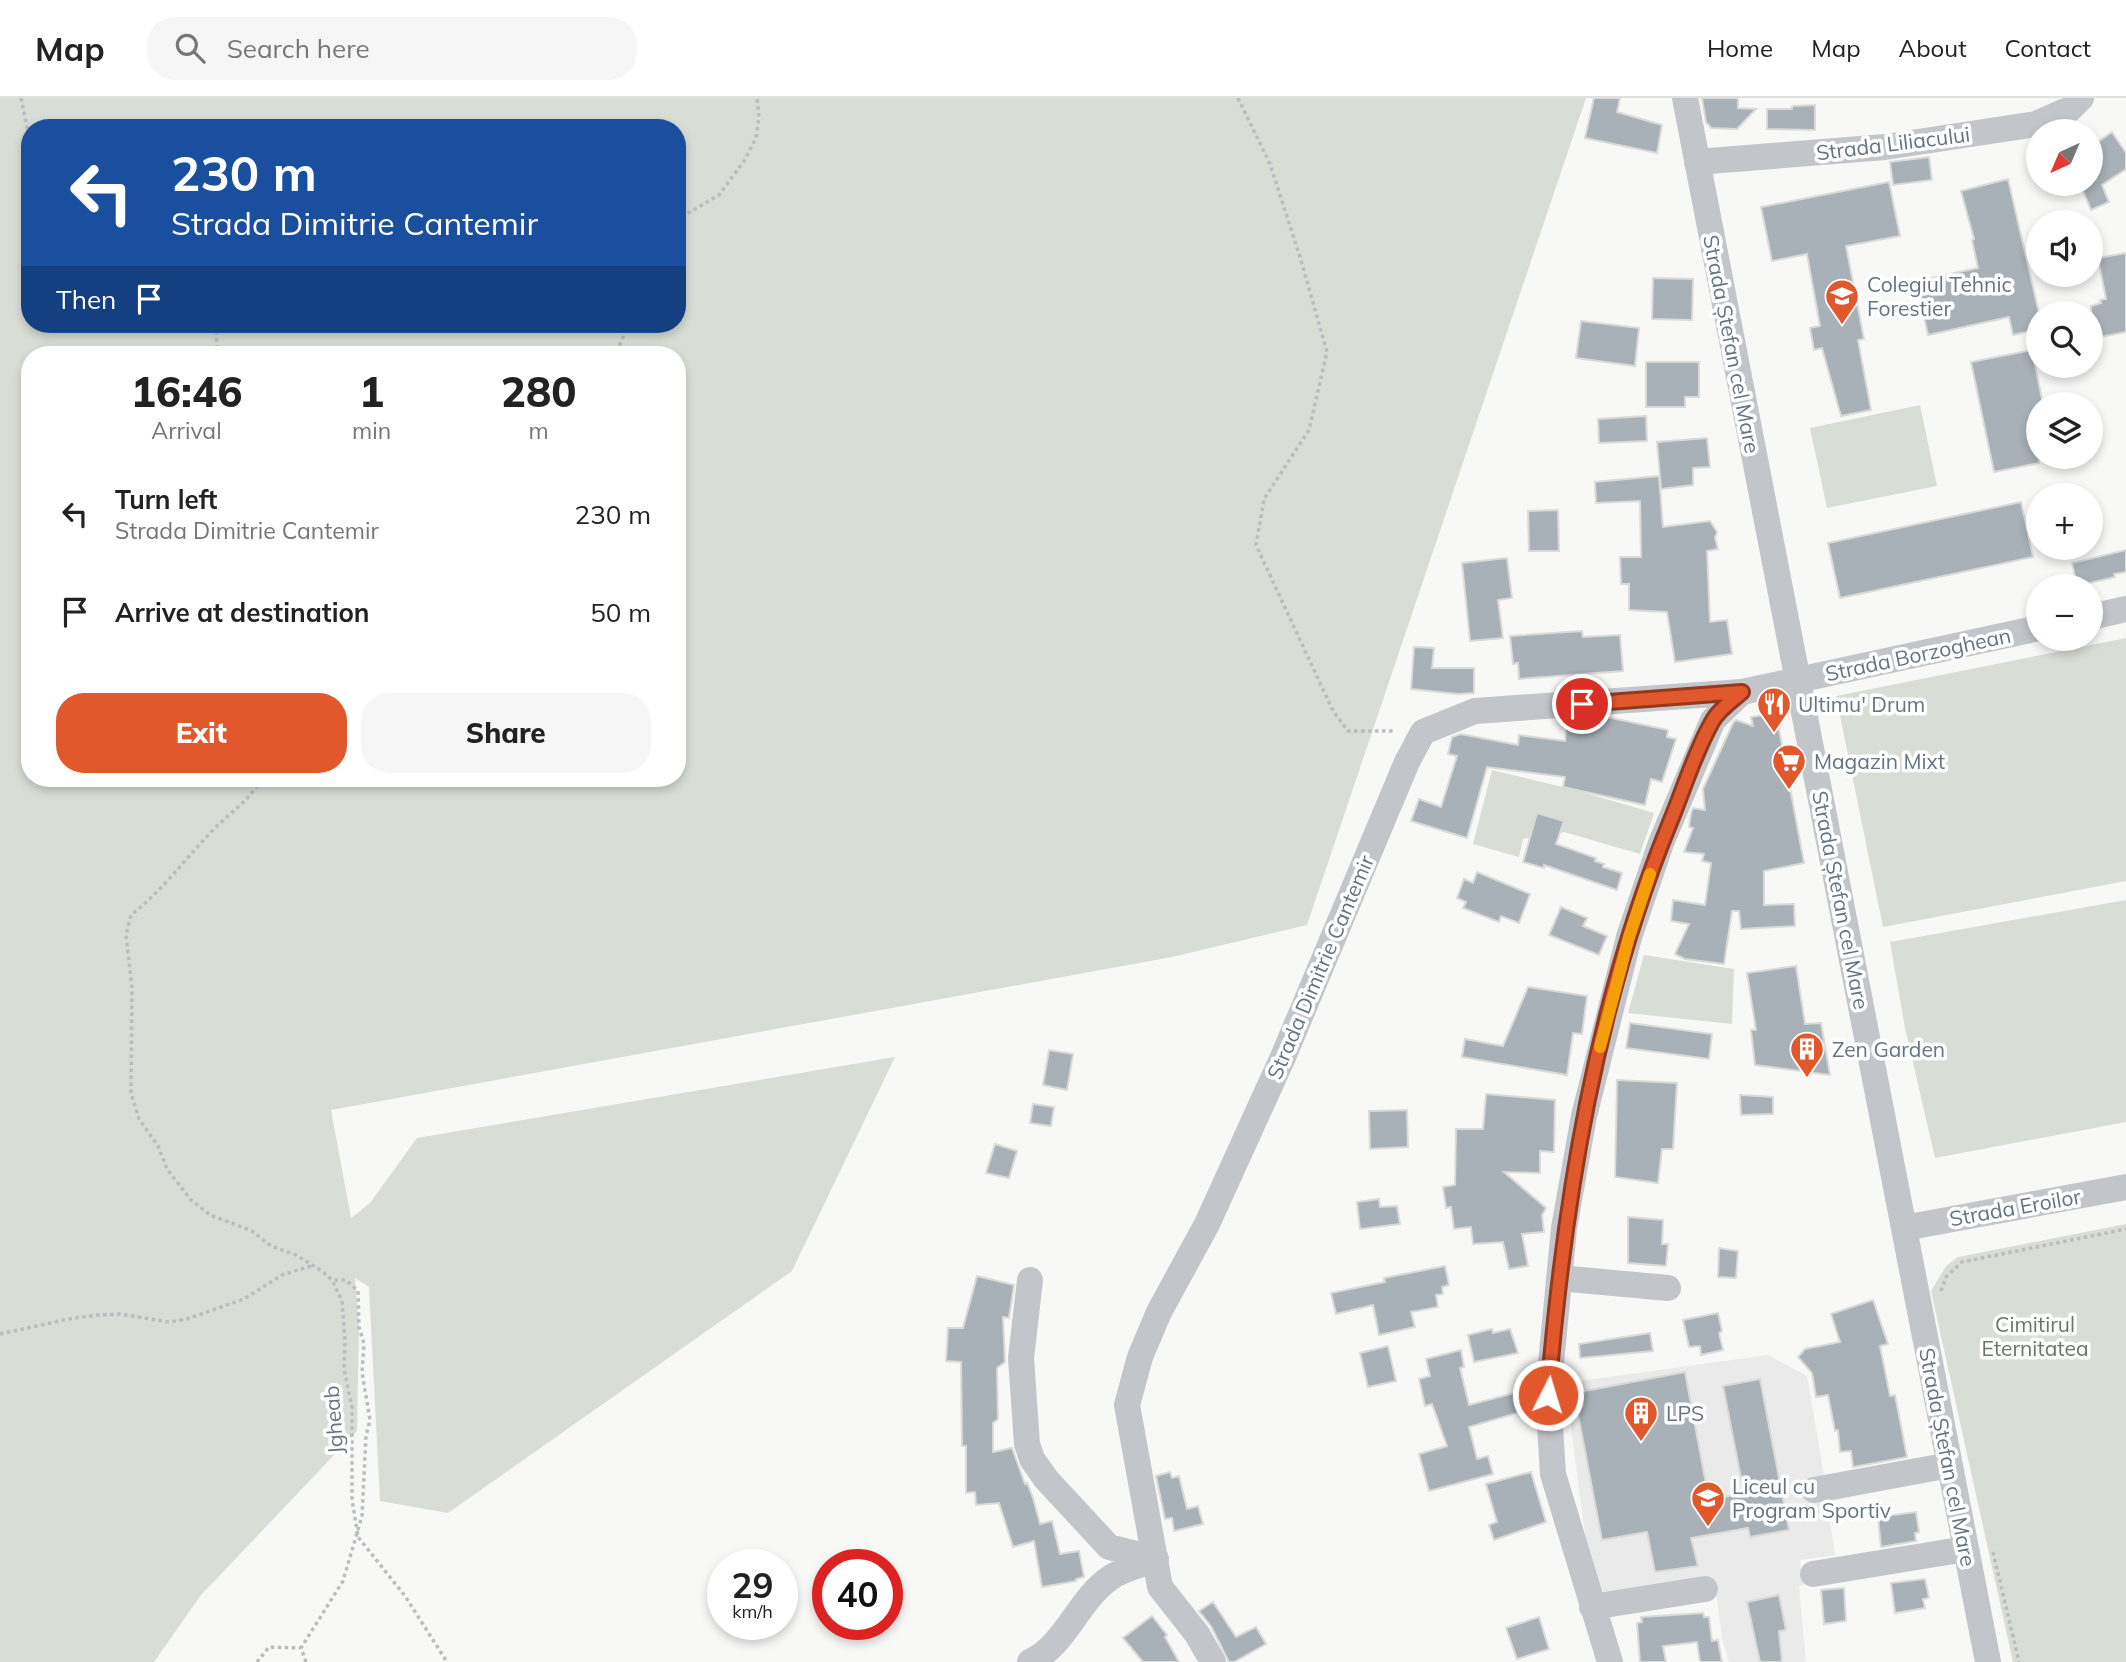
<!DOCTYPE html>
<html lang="en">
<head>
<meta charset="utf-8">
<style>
  :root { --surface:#fff; --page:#f6f6f6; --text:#222; --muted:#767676; --line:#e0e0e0; --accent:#e2582d }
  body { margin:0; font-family:Mulish,sans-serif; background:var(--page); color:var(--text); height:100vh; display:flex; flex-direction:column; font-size:26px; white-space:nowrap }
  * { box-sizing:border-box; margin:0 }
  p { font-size:23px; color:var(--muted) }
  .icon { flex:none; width:38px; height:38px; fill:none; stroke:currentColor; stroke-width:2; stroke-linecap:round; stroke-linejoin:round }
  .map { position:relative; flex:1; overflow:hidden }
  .panel { position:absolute; left:21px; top:248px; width:665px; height:441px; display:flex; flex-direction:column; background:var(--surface); border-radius:28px; box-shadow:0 4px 10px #0003 }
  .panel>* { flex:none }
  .guide { position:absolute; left:21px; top:21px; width:665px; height:214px; border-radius:28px; box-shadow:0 4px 10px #0003; background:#1a4fa0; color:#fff; overflow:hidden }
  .needle { width:46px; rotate:224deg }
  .controls { position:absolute; left:2026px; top:21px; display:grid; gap:14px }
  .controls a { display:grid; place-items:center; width:77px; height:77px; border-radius:50%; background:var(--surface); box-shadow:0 4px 10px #0003; font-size:35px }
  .speed { position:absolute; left:707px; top:1451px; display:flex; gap:14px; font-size:35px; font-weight:700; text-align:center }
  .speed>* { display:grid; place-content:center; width:91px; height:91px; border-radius:50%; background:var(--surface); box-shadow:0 4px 10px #0003; line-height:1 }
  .speed small { font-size:18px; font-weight:400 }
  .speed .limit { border:10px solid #d22; background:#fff; color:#111 }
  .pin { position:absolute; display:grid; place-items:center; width:60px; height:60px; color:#fff; margin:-30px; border:4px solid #fff; border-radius:50%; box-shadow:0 2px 7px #0007 }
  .me { position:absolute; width:77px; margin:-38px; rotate:5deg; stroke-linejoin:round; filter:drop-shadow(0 0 5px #0008) }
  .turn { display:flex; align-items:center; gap:24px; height:147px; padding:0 35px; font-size:32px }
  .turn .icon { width:91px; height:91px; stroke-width:2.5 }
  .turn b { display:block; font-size:49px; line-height:60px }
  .then { display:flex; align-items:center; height:66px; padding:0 35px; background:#0003; gap:14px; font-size:26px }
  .eta { display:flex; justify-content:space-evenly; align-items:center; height:119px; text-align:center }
  .eta b { font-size:42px; font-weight:800; line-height:49px }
  .button { display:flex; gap:14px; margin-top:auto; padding:14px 35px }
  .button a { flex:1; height:80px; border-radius:28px; background:var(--accent); color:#fff; font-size:28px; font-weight:800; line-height:80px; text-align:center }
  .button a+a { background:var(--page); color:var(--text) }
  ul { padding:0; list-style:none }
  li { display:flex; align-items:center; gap:21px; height:98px; padding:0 35px }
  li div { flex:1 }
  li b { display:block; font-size:26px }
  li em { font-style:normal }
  header { display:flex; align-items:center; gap:42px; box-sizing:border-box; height:98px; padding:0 35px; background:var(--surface); border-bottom:2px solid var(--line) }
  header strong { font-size:33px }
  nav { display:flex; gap:38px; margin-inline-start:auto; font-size:24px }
  .search { width:490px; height:63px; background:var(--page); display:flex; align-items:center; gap:18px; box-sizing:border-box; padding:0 24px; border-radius:28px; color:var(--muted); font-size:26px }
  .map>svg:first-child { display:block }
  .built { fill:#e9eae9 }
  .green { fill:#d8ddd5; fill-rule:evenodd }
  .building { fill:#a8b1b7; stroke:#dadad8; stroke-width:2 }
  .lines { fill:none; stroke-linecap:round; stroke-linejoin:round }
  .path { stroke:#babdc0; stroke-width:3.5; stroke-dasharray:3.5 3.5; stroke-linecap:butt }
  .minor { stroke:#c2c6ca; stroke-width:26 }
  .route-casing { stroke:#93391d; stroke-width:18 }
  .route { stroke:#e2582d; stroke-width:12 }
  .slow { stroke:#f59e0b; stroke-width:12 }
  .labels { text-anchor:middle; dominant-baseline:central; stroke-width:7; stroke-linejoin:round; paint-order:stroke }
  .street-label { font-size:21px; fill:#647481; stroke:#fff }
  .poi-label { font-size:21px; fill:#647481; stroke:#fff; text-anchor:start }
  .park-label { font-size:21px; fill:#667963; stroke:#fff }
</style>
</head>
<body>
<header>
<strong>Map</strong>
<div class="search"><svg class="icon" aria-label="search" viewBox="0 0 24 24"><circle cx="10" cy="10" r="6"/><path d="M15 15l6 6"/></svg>Search here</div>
<nav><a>Home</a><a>Map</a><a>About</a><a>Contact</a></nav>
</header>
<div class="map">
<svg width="2126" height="1564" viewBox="0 0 2126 1564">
  <rect width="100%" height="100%" fill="#f8f9f6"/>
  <path class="built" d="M 1768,1257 L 1807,1278 L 1825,1383 L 1922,1385 L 1827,1404 L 1835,1457 L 1800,1462 L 1804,1487 L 1799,1488 L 1806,1564 L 1729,1564 L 1722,1540 L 1715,1486 L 1614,1498 L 1592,1489 L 1565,1285 Z"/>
  <path class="green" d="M 0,0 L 1586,0 L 1307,827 L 1172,859 L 331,1012 L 351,1120 L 370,1105 L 417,1040 L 895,959 L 792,1173 L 448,1415 L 380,1403 L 369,1189 L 355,1180 L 359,1229 L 357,1333 L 201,1497 L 154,1564 L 0,1564 ZM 30,30 L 677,30 L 677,226 L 30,226 ZM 30,257 L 677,257 L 677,681 L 30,681 Z
    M 1920,307 L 1937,388 L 1827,410 L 1810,330 Z
    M 2126,540 L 2126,783 L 1883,829 L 1836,598 Z
    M 1492,672 L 1575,692 L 1654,715 L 1640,756 L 1564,734 L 1523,741 L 1519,759 L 1473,746 Z
    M 2126,802 L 2126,1024 L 1935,1060 L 1905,930 L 1890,844 Z
    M 1644,857 L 1734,871 L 1732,926 L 1628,915 Z
    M 2126,1126 L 2126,1564 L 2013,1564 L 1931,1193 L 1946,1168 L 1958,1159 Z"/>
  <path class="building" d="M 1594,0 L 1620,0 L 1617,14 L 1662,27 L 1657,55 L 1585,40 Z
    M 1702,0 L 1738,0 L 1738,10 L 1756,11 L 1737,31 L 1711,30 L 1706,24 Z
    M 1815,7 L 1815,32 L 1767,31 L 1767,11 L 1792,11 L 1792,8 Z
    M 2112,34 L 2126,55 L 2126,71 L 2102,87 L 2109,104 L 2091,112 L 2080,86 L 2091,86 L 2091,49 Z
    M 1929,59 L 1932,82 L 1893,87 L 1890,64 Z
    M 2008,81 L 2039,215 L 2039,231 L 2013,237 L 2009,219 L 1928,237 L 1916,183 L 1978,170 L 1972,142 L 1974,141 L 1961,93 Z
    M 1889,84 L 1900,138 L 1846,148 L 1864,241 L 1858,242 L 1871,312 L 1841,318 L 1822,250 L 1814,252 L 1810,230 L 1820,228 L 1807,156 L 1772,163 L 1761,109 Z
    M 2126,155 L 2126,234 L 2100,239 L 2098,229 L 2091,230 L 2091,208 L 2101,205 L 2100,202 L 2106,201 L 2098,160 Z
    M 1653,180 L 1693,181 L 1692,222 L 1652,221 Z
    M 1581,223 L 1639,230 L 1635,268 L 1576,260 Z
    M 2032,252 L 2043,306 L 2039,306 L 2039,365 L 1994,374 L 1971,264 Z
    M 1646,264 L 1699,264 L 1699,299 L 1685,299 L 1685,309 L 1646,309 Z
    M 1646,318 L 1647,343 L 1599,345 L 1598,321 Z
    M 1707,340 L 1710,369 L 1693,370 L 1693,387 L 1661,391 L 1657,344 Z
    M 1659,378 L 1663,429 L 1710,423 L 1717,434 L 1715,440 L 1718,451 L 1707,453 L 1710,524 L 1727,522 L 1732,556 L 1675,564 L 1667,514 L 1629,512 L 1629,486 L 1621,486 L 1620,459 L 1641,459 L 1640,403 L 1596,405 L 1595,384 Z
    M 2021,404 L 2033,459 L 1840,500 L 1828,445 Z
    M 1558,412 L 1559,453 L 1529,453 L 1528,413 Z
    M 2126,452 L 2126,474 L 2114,476 L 2115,479 L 2077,488 L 2072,465 Z
    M 1507,460 L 1512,500 L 1498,502 L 1503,540 L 1470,543 L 1462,465 Z
    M 1582,533 L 1583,539 L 1620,537 L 1623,573 L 1519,581 L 1518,565 L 1513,566 L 1510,538 Z
    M 1414,549 L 1434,550 L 1432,570 L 1474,570 L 1474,595 L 1458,596 L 1411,591 Z
    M 1776,615 L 1804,765 L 1764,773 L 1764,807 L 1794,806 L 1795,828 L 1741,831 L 1739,813 L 1732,813 L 1724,866 L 1685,861 L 1675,856 L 1689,826 L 1671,823 L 1673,802 L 1705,807 L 1711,765 L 1702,763 L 1704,756 L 1684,754 L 1693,730 L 1689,729 L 1691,715 L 1693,710 L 1705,712 L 1703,691 L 1733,625 L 1736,622 L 1753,628 L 1751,619 Z
    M 1607,619 L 1668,632 L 1667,639 L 1676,641 L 1662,684 L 1651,681 L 1645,707 L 1563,689 L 1565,679 L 1487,669 L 1467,740 L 1411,723 L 1419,701 L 1441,709 L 1457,658 L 1448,656 L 1452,639 L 1461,636 L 1518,647 L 1519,637 L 1565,643 L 1567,623 L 1601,625 L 1601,620 Z
    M 1537,715 L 1564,723 L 1556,746 L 1596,760 L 1595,763 L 1604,766 L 1603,769 L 1622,775 L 1617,792 L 1544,767 L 1544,770 L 1523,764 Z
    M 1477,774 L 1530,796 L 1519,825 L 1501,818 L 1499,824 L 1463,810 L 1466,804 L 1457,800 L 1464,781 L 1473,785 Z
    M 1561,809 L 1587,820 L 1583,828 L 1607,838 L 1599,857 L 1549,837 Z
    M 1796,868 L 1805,926 L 1821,925 L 1830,977 L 1755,967 L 1751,932 L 1756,932 L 1747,875 Z
    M 1528,889 L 1587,898 L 1582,936 L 1573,935 L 1567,977 L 1462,959 L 1465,941 L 1503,948 Z
    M 1630,925 L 1712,936 L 1709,961 L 1626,950 Z
    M 1049,952 L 1073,956 L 1067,992 L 1043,987 Z
    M 1617,982 L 1677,985 L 1673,1051 L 1662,1051 L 1658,1085 L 1615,1079 Z
    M 1486,996 L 1555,1002 L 1554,1054 L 1540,1053 L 1540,1075 L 1504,1074 L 1546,1110 L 1542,1117 L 1544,1134 L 1522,1136 L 1528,1168 L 1509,1171 L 1503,1144 L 1473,1146 L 1471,1129 L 1454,1131 L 1451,1109 L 1446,1110 L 1443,1089 L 1455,1087 L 1456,1031 L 1483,1031 Z
    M 1740,997 L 1773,999 L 1773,1016 L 1741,1017 Z
    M 1033,1006 L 1054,1009 L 1051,1028 L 1030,1025 Z
    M 1407,1012 L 1408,1049 L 1370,1051 L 1369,1013 Z
    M 995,1046 L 1017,1053 L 1009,1080 L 986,1075 Z
    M 1379,1101 L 1380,1109 L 1397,1108 L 1400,1126 L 1360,1131 L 1357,1104 Z
    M 1628,1119 L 1663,1122 L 1662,1146 L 1668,1146 L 1666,1168 L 1628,1165 Z
    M 1719,1150 L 1738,1153 L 1736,1180 L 1718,1179 Z
    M 1445,1168 L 1449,1187 L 1442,1189 L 1443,1196 L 1436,1197 L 1438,1209 L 1411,1214 L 1415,1229 L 1379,1237 L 1373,1207 L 1336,1216 L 1331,1195 L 1385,1184 L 1384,1180 Z
    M 977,1178 L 1014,1187 L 1009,1220 L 1003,1219 L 1005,1264 L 997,1270 L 998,1321 L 993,1325 L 993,1354 L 1012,1350 L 1025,1386 L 1027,1385 L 1033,1400 L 1040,1426 L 1052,1423 L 1060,1456 L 1079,1453 L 1084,1479 L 1076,1481 L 1076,1483 L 1042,1489 L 1034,1443 L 1013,1449 L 999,1405 L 976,1407 L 975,1394 L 966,1395 L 966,1348 L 962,1348 L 961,1264 L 946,1263 L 948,1230 L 963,1230 Z
    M 1873,1202 L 1888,1246 L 1880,1248 L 1890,1298 L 1895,1297 L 1907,1359 L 1853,1369 L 1851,1353 L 1840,1354 L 1838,1332 L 1835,1333 L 1828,1297 L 1816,1299 L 1812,1275 L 1798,1259 L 1805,1251 L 1840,1244 L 1831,1216 Z
    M 1718,1215 L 1722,1233 L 1719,1235 L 1723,1252 L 1701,1257 L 1700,1248 L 1689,1249 L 1683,1222 Z
    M 1492,1231 L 1493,1235 L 1510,1231 L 1518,1255 L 1474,1264 L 1468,1237 Z
    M 1650,1235 L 1653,1253 L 1580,1260 L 1579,1246 Z
    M 1388,1248 L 1396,1283 L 1368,1289 L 1360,1255 Z
    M 1461,1252 L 1464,1269 L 1460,1270 L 1469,1307 L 1526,1292 L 1531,1311 L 1469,1329 L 1477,1361 L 1488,1358 L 1493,1376 L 1429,1393 L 1419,1356 L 1447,1348 L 1432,1306 L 1425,1308 L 1419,1281 L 1430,1278 L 1426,1261 Z
    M 1685,1274 L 1709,1402 L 1744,1395 L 1723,1288 L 1760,1281 L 1789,1432 L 1750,1439 L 1748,1430 L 1691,1440 L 1698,1468 L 1655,1474 L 1647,1434 L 1602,1442 L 1574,1295 Z
    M 1170,1374 L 1172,1380 L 1179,1378 L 1187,1411 L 1198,1408 L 1203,1426 L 1174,1433 L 1172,1420 L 1165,1421 L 1156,1378 Z
    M 1531,1374 L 1546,1424 L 1494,1442 L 1489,1427 L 1497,1424 L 1486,1386 Z
    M 1916,1414 L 1919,1434 L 1915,1435 L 1916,1443 L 1881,1449 L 1878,1419 Z
    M 1925,1481 L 1929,1500 L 1923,1501 L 1925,1510 L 1895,1515 L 1891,1485 Z
    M 1844,1490 L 1846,1523 L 1824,1526 L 1821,1492 Z
    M 1779,1497 L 1786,1532 L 1779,1533 L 1782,1564 L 1760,1564 L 1747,1504 Z
    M 1213,1504 L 1236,1539 L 1256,1529 L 1266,1546 L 1234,1564 L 1229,1564 L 1211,1528 L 1199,1513 Z
    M 1703,1515 L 1704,1519 L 1709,1519 L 1712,1543 L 1718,1542 L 1722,1564 L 1700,1564 L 1697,1544 L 1663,1548 L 1666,1564 L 1640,1564 L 1637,1525 L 1642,1524 L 1641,1519 Z
    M 1152,1518 L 1167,1537 L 1165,1539 L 1179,1564 L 1143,1564 L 1123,1540 Z
    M 1539,1519 L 1549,1551 L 1517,1561 L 1506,1530 Z"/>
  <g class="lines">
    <path class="path" d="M 21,0 L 30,44
      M 1238,0 L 1270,66 L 1300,159 L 1327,254 L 1309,332 L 1264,401 L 1256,447 L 1333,613 L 1348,633 L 1396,633
      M 677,124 L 681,119 L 719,97 L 744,63 L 756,40 L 759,19 L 757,0
      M 216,226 L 217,249 L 222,257
      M 609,257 L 619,248 L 629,226
      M 261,681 C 250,702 230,715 213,732 C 185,761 163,792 131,817 L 126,837 L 132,890 L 131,995 L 139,1021 L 158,1048 L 167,1071 L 191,1102 L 210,1117 L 252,1133 L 271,1148 L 296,1157 L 322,1173 L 332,1182 L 342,1203 L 345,1243 L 344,1271 L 352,1309 L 352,1401 L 358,1439 L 405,1498 L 447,1564
      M 1941,1193 L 1946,1179 L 1962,1164 L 2126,1131
      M 0,1236 L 68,1221 L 98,1217 L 120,1216 L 169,1224 L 187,1221 L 244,1201 L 282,1177 L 311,1168
      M 1993,1454 L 2019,1564
      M 257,1564 L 269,1549 L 300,1550
      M 306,1564 L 301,1550 L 343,1483 L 362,1418 L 366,1338 L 370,1322 L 362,1274 L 364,1246 L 359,1229 L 358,1193 L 346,1182 L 332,1182"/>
    <path class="minor" d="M 1685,0 L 1988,1564
      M 1697,64 L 1885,49 L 2036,26 L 2070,11 L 2081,0
      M 2091,519 L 2126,511
      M 1904,1130 L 2126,1089
      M 1559,1180 L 1668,1190
      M 1030,1182 L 1021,1260 L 1027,1346 L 1032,1361 L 1046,1381 L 1109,1449 L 1156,1461
      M 1814,1392 L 1950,1367
      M 1813,1476 L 1966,1451
      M 1592,1509 L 1705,1491
      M 1030,1564 C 1066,1547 1078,1502 1110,1480 C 1122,1471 1142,1467 1156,1461
      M 1213,1564 L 1197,1536 L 1160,1489 L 1127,1307 L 1140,1259 L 1159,1214 L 1207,1126 L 1283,959 L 1407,664 L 1423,634 L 1475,613 L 1742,594 L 2039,530
      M 1610,1564 L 1553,1376 L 1548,1297 L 1564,1130 L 1584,1018 L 1629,839 L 1661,745 L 1713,622 L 1742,594"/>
  </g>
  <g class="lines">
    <g class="route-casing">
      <path id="route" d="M 1548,1297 C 1564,1101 1596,904 1671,722 C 1684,690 1695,654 1712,624 C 1718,612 1732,603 1742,594 L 1582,606"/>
    </g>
    <use href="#route" class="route"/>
    <path class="slow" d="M 1600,949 L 1629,839 L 1650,776"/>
  </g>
  <defs>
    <g id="school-pin" transform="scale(1.75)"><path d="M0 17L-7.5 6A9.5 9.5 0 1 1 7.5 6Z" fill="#e2582d" stroke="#fff"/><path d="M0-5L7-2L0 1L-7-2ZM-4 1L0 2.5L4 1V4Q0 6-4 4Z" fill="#fff"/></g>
    <g id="restaurant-pin" transform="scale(1.75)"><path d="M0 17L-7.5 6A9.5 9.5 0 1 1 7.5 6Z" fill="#e2582d" stroke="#fff"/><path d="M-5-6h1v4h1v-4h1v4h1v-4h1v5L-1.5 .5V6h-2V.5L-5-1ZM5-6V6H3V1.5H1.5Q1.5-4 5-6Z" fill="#fff"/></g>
    <g id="supermarket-pin" transform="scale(1.75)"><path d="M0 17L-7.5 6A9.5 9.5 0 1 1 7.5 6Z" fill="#e2582d" stroke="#fff"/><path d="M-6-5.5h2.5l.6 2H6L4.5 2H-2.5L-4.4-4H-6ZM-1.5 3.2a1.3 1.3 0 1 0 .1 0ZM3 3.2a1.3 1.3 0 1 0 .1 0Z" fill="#fff"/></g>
    <g id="building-pin" transform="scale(1.75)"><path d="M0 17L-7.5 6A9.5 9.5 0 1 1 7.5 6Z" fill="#e2582d" stroke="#fff"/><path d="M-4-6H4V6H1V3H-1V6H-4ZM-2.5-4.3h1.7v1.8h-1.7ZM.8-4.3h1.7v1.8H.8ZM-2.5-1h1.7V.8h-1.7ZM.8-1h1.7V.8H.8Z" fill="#fff"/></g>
  </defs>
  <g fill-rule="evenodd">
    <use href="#school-pin" x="1842" y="198"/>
    <use href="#restaurant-pin" x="1774" y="606"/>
    <use href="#supermarket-pin" x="1789" y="663"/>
    <use href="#building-pin" x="1807" y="951"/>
    <use href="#building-pin" x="1641" y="1315"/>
    <use href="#school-pin" x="1708" y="1400"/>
  </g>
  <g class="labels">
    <g class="street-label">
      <text transform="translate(1893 45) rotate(-7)">Strada Liliacului</text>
      <text transform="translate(1732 246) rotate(79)">Strada Ștefan cel Mare</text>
      <text transform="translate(1918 556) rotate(-12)">Strada Borzoghean</text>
      <text transform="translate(1841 802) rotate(79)">Strada Ștefan cel Mare</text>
      <text transform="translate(1320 869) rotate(-67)">Strada Dimitrie Cantemir</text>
      <text transform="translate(2015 1109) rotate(-10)">Strada Eroilor</text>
      <text transform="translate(333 1322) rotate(-94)">Jgheab</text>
      <text transform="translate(1948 1359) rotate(79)">Strada Ștefan cel Mare</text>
    </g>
    <g class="poi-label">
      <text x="1867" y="186">Colegiul Tehnic<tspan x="1867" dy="24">Forestier</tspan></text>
      <text x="1798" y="606">Ultimu' Drum</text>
      <text x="1814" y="663">Magazin Mixt</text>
      <text x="1832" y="951">Zen Garden</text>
      <text x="1666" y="1315">LPS</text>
      <text x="1732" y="1388">Liceul cu<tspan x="1732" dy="24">Program Sportiv</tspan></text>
    </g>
    <g class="park-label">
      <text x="2035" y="1226">Cimitirul<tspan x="2035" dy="24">Eternitatea</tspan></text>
    </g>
  </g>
</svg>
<div class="controls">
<a><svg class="needle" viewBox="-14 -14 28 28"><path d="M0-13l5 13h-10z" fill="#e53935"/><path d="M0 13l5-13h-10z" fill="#767676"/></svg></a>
<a><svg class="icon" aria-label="sound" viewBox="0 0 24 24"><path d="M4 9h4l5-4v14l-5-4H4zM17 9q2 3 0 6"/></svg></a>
<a><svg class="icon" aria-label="search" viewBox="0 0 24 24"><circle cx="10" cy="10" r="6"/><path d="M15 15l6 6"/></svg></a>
<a><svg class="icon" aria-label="layers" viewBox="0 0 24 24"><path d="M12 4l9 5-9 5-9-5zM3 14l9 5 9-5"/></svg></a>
<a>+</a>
<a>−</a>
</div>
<div class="speed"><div>29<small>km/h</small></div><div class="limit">40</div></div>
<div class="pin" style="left:1582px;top:606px;background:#d93025"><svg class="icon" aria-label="arrive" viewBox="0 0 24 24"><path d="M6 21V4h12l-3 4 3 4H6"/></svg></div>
<svg class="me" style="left:1548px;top:1297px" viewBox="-20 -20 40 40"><circle r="17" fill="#e2582d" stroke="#fff" stroke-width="3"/><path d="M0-11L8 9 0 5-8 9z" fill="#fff"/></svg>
<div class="guide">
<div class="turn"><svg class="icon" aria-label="left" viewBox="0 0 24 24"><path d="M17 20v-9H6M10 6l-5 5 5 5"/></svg><div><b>230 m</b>Strada Dimitrie Cantemir</div></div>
<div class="then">Then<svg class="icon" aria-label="arrive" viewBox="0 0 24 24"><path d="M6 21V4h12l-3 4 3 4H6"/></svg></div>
</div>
<section class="panel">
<div class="eta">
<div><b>16:46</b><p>Arrival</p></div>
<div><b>1</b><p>min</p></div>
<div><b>280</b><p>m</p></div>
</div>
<ul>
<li><svg class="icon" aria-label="left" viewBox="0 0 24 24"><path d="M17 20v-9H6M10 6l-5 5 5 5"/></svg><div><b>Turn left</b><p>Strada Dimitrie Cantemir</p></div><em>230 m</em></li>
<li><svg class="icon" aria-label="arrive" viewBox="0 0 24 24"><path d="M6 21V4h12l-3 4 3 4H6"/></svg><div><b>Arrive at destination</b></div><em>50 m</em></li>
</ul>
<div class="button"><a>Exit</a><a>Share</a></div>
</section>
</div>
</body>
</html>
